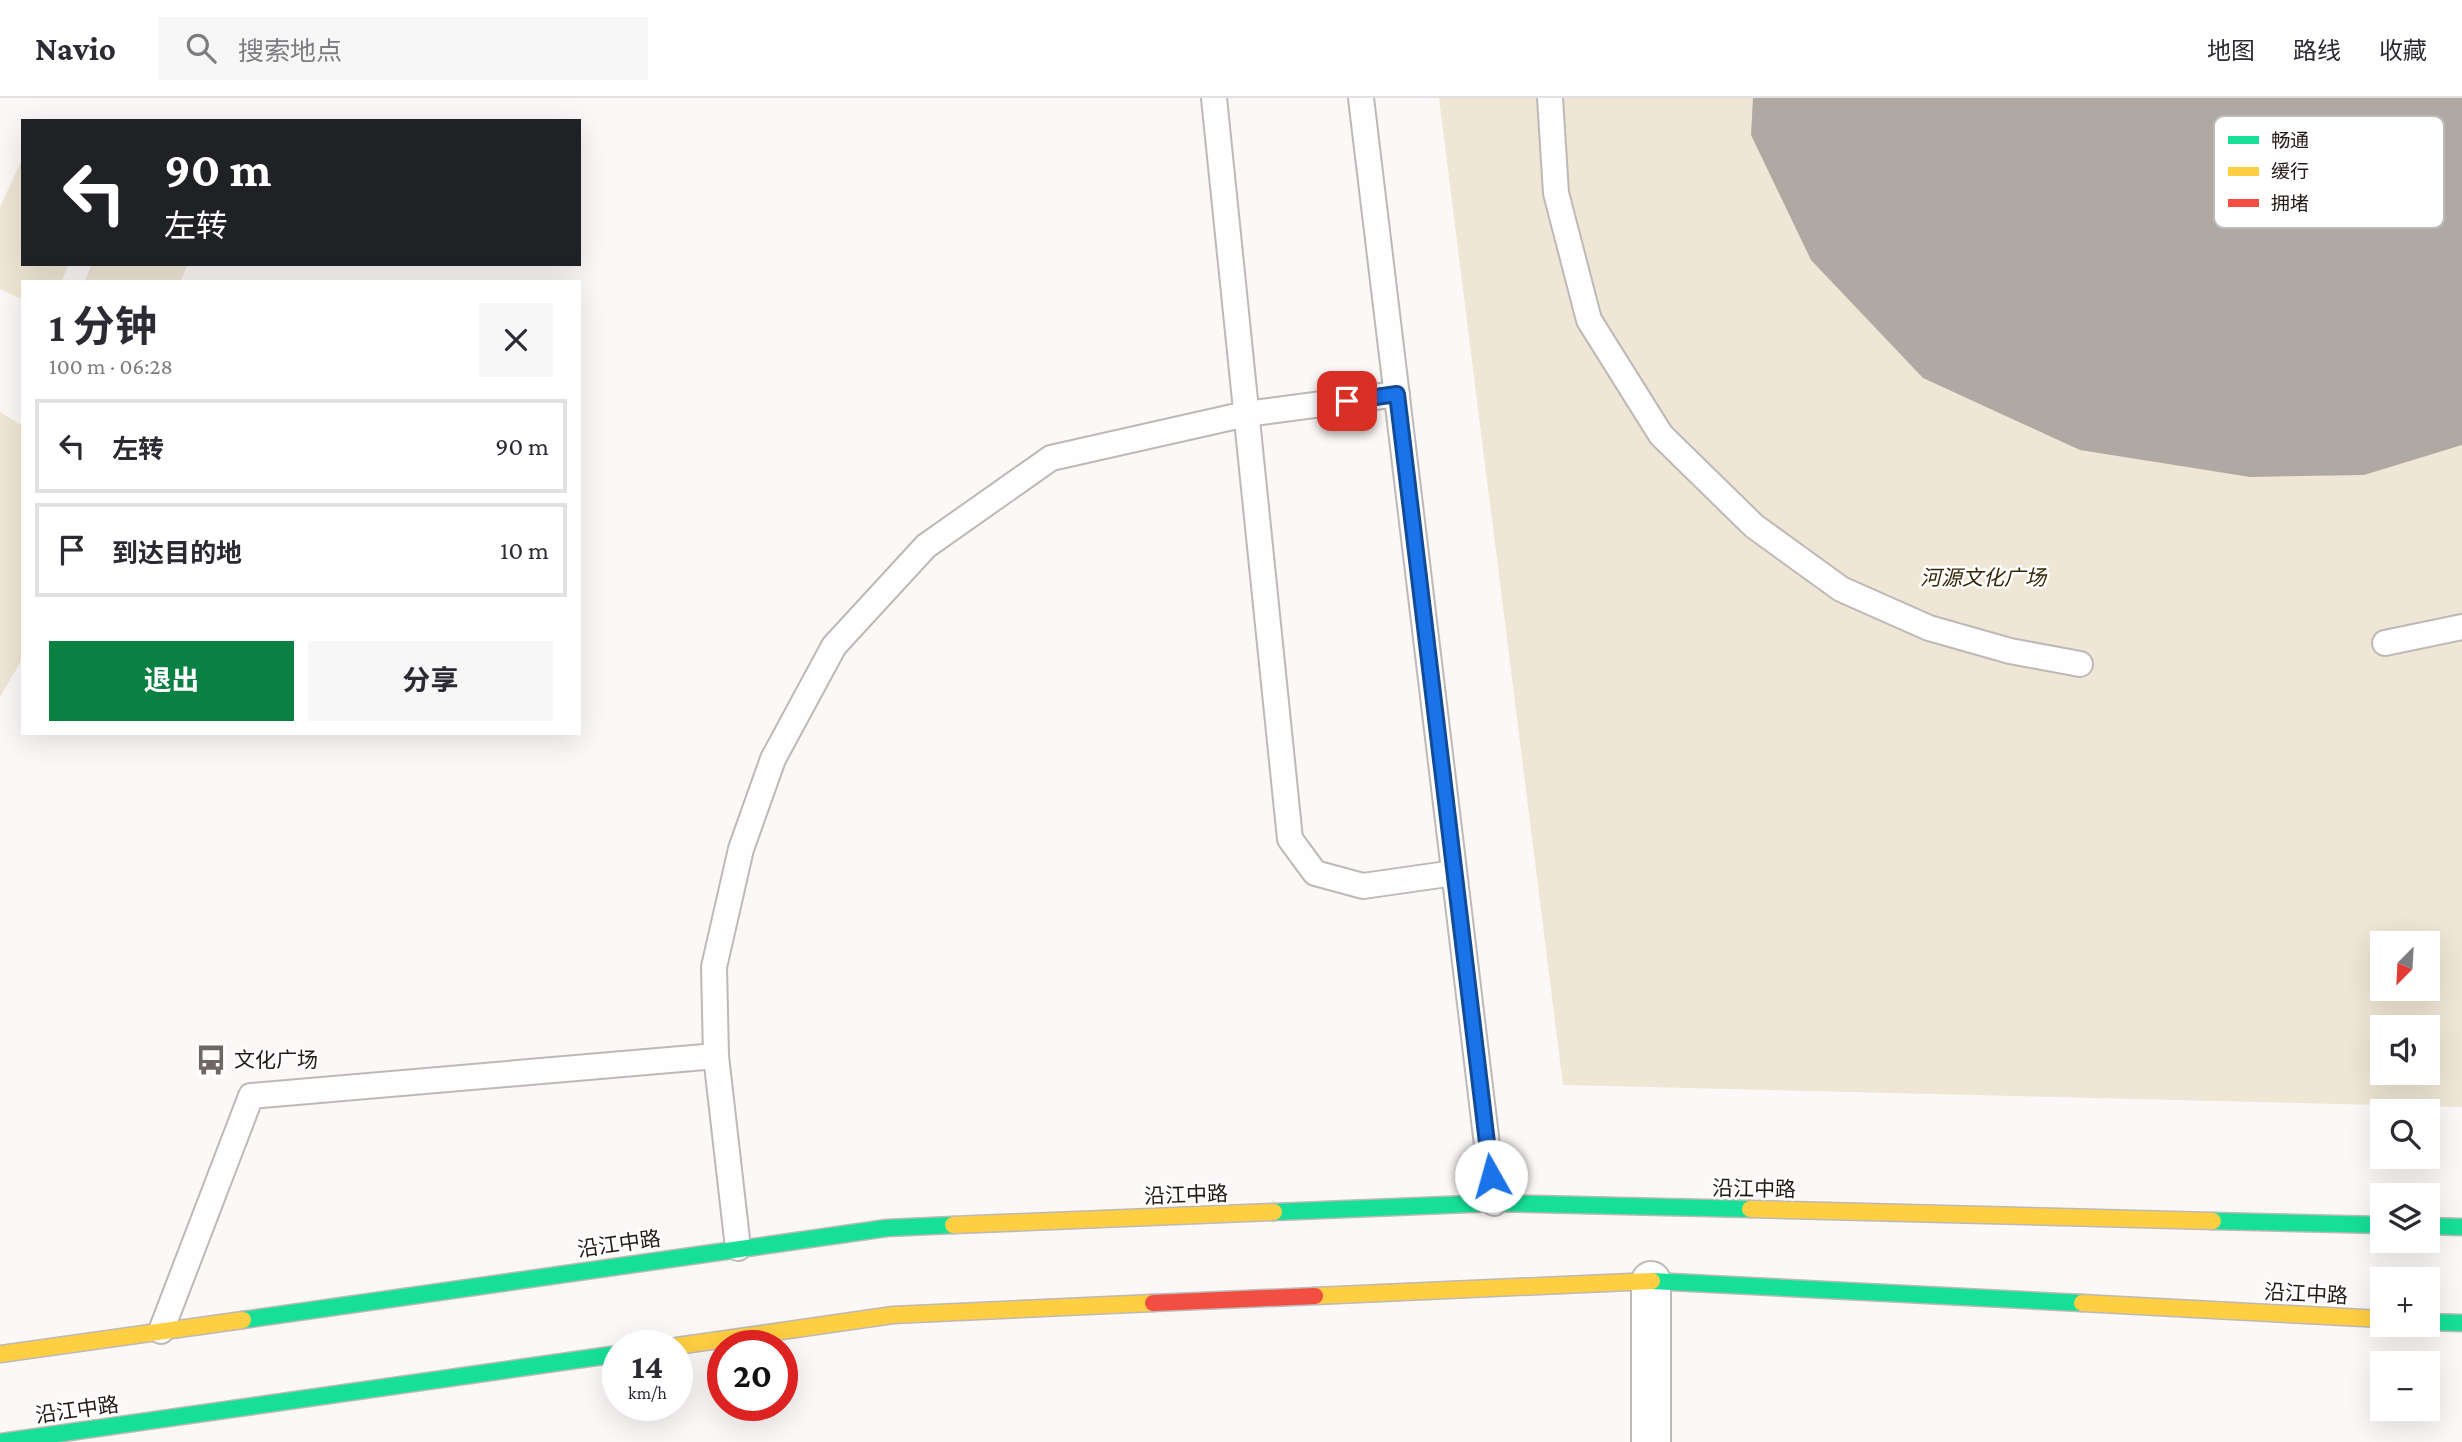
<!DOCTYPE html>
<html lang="zh">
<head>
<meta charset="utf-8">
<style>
  :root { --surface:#fff; --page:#f7f7f7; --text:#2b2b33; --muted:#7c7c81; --line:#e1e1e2; --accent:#0b8043 }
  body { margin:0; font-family:"Crimson Pro","Noto Sans SC",serif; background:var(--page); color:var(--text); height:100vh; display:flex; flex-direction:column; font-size:26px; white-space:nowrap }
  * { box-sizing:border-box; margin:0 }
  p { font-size:23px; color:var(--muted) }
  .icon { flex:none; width:38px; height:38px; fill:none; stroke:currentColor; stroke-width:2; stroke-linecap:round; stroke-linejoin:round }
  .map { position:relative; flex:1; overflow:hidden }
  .drawer { position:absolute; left:21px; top:182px; width:560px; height:455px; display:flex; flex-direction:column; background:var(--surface); border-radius:0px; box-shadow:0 7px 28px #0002 }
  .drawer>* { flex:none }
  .guide { position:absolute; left:21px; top:21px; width:560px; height:147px; border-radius:0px; box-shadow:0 7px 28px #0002; background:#202124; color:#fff; overflow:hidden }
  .needle { width:46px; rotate:204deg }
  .controls { position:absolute; left:2370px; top:833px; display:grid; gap:14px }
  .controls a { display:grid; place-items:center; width:70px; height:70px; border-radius:0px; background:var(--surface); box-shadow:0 7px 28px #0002; font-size:35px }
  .speed { position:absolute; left:602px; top:1232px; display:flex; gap:14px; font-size:35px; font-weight:700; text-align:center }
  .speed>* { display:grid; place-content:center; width:91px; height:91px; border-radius:50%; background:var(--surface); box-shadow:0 7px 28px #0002; line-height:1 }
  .speed small { font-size:18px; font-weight:400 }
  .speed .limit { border:10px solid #d22; background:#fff; color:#111 }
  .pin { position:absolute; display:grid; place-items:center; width:60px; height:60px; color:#fff; margin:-30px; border-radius:14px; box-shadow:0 4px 10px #0006 }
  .me { position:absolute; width:77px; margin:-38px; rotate:353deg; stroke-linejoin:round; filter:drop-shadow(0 0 5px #0008) }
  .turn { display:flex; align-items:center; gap:24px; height:147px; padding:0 28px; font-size:32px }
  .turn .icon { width:91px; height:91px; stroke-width:2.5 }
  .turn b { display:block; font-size:49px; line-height:60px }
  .round { display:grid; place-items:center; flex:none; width:74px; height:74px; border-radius:0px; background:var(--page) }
  .summary { display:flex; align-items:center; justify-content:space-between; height:119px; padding:0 28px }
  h1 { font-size:42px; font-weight:700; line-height:52px }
  .button { display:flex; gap:14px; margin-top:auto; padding:14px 28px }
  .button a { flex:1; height:80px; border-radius:0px; background:var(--accent); color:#fff; font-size:28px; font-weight:700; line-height:80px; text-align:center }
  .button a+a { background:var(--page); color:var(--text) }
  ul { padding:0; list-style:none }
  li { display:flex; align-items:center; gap:21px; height:94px; margin:0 14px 10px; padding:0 14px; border:4px solid var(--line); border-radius:0px }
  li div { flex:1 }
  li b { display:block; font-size:26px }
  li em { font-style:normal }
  header { display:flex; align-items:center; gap:42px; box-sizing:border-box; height:98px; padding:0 35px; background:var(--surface); border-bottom:2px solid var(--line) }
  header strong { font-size:33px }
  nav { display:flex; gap:38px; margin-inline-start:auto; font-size:24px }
  .search { width:490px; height:63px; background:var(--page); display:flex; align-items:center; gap:18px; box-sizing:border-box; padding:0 24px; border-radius:0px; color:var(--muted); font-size:26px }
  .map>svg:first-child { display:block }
  .green { fill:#f0e6d5; fill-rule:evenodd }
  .building { fill:#b0a8a2 }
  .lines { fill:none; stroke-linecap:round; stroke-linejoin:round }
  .lane-casing { stroke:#beb8b6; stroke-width:28 }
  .street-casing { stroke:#beb8b6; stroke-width:42 }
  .fast-casing { stroke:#beb8b6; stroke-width:19 }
  .slow-casing { stroke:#beb8b6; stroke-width:19 }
  .jam-casing { stroke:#beb8b6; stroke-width:19 }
  .lane { stroke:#fefefe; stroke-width:24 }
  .street { stroke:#fefefe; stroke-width:38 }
  .fast { stroke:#16e098; stroke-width:16 }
  .slow { stroke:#ffcf43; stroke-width:16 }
  .jam { stroke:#f24e42; stroke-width:16 }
  .route-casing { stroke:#114b97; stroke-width:18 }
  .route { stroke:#1a73e8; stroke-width:12 }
  .labels { text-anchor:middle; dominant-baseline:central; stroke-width:5; stroke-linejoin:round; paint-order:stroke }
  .park-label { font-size:21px; font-style:italic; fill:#362705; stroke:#fff }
  .poi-label { font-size:21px; fill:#231916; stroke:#fff; text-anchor:start }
  .street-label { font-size:21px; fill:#231916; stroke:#fff }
  .key { fill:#fff; stroke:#bdbab9; stroke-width:2 }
  .key-label { font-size:19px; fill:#231916 }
</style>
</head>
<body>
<header>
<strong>Navio</strong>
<div class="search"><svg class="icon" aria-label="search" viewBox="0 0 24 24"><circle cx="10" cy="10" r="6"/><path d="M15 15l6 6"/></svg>搜索地点</div>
<nav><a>地图</a><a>路线</a><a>收藏</a></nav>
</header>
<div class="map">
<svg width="2462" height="1344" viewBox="0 0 2462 1344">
  <rect width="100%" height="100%" fill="#fbf8f7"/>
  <path class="green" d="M 1439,0 L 2462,0 L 2462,1009 L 1563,987 ZM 2382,845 L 2427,845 L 2427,891 L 2382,891 ZM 2382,929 L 2427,929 L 2427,975 L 2382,975 Z
    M 23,59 L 23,166 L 69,166 L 61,184 L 23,184 L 23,202 L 0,191 L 0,109 Z
    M 92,166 L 188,166 L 180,184 L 84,184 Z
    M 0,314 L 23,328 L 23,560 L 0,599 Z"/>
  <path class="building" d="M 1753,0 L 2462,0 L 2462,347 L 2364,377 L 2250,379 L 2080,352 L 1923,280 L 1811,162 L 1751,37 Z"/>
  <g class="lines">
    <g class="lane-casing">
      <path id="lane" d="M 1214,0 L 1290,741 L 1315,775 L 1363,788 L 1454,775
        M 1361,0 L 1494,1105
        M 1550,0 L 1556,95 L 1589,222 L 1661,337 L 1754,428 L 1841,491 L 1929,530 L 2010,553 L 2080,566
        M 2385,545 L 2462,529
        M 738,1150 L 716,958 L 714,869 L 741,751 L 773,661 L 834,548 L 926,448 L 1051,360 L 1246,316 L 1397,296
        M 161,1233 L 251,998 L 716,958"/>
    </g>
    <g class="street-casing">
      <path id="street" d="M 1651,1344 L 1651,1183"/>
    </g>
    <g class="fast-casing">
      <path id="fast" d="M 1274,1114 L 1494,1105 L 1750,1111
        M 2213,1123 L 2382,1127
        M 2427,1128 L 2462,1129
        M 1652,1183 L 2082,1205
        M 243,1222 L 887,1130 L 953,1127
        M 2427,1224 L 2462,1225
        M 0,1344 L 618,1256"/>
    </g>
    <g class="slow-casing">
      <path id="slow" d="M 1750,1111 L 2213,1123
        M 953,1127 L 1274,1114
        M 1315,1198 L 1652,1183
        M 2082,1205 L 2382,1221
        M 677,1248 L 893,1217 L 1153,1205
        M 0,1256 L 243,1222"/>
    </g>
    <g class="jam-casing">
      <path id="jam" d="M 1153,1205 L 1315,1198"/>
    </g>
    <use href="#lane" class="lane"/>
    <use href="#street" class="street"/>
    <use href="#fast" class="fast"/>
    <use href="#slow" class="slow"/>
    <use href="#jam" class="jam"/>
  </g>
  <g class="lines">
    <g class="route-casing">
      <path id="route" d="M 1347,303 L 1397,296 L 1491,1078"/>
    </g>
    <use href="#route" class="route"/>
  </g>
  <defs>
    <g id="bus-bare" transform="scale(2.415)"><path d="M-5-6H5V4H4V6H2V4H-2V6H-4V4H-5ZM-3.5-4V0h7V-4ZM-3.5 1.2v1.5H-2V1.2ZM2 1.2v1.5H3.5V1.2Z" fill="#6f6765" stroke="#fff" stroke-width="2.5" paint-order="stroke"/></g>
  </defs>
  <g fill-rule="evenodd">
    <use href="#bus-bare" x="211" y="962"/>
  </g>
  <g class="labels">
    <g class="park-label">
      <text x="1983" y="480">河源文化广场</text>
    </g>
    <g class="poi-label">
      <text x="234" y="962">文化广场</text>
    </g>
    <g class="street-label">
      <text transform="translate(1754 1091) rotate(1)">沿江中路</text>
      <text transform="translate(1186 1097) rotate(-2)">沿江中路</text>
      <text transform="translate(619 1146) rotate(-8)">沿江中路</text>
      <text transform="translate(2306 1196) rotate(3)">沿江中路</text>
      <text transform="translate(77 1312) rotate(-8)">沿江中路</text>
    </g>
  </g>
  <rect x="2214" y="18" width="230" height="112" rx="10" class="key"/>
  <rect x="2228" y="38" width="31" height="8" fill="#16e098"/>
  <rect x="2228" y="69" width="31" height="9" fill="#ffcf43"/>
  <rect x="2228" y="101" width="31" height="8" fill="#f24e42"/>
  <g class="key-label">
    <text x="2271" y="49">畅通</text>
    <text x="2271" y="80">缓行</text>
    <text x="2271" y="112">拥堵</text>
  </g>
</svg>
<div class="controls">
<a><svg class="needle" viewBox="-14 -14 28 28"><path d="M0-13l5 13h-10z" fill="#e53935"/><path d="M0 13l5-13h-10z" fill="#7c7c81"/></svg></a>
<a><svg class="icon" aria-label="sound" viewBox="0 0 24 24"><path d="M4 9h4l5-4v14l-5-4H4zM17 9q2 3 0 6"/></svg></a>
<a><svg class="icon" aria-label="search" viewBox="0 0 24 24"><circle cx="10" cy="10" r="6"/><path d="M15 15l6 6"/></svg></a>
<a><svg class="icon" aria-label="layers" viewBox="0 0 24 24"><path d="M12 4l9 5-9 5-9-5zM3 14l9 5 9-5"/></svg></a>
<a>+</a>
<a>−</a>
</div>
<div class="speed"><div>14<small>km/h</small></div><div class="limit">20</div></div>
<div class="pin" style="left:1347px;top:303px;background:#d93025"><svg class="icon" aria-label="arrive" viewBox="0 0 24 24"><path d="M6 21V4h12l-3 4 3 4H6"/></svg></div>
<svg class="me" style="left:1491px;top:1078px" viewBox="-20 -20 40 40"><circle r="19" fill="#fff"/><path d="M0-13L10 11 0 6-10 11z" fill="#1a73e8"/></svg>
<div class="guide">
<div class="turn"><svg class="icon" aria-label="left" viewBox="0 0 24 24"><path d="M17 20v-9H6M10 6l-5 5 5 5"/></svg><div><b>90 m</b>左转</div></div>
</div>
<section class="drawer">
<div class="summary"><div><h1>1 分钟</h1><p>100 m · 06:28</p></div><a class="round"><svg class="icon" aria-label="close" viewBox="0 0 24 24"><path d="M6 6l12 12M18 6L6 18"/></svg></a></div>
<ul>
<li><svg class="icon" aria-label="left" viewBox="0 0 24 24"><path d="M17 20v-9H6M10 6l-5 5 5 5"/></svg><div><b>左转</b></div><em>90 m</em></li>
<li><svg class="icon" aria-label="arrive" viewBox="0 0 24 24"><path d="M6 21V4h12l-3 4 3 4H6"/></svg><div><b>到达目的地</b></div><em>10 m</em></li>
</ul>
<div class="button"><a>退出</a><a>分享</a></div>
</section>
</div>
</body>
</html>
